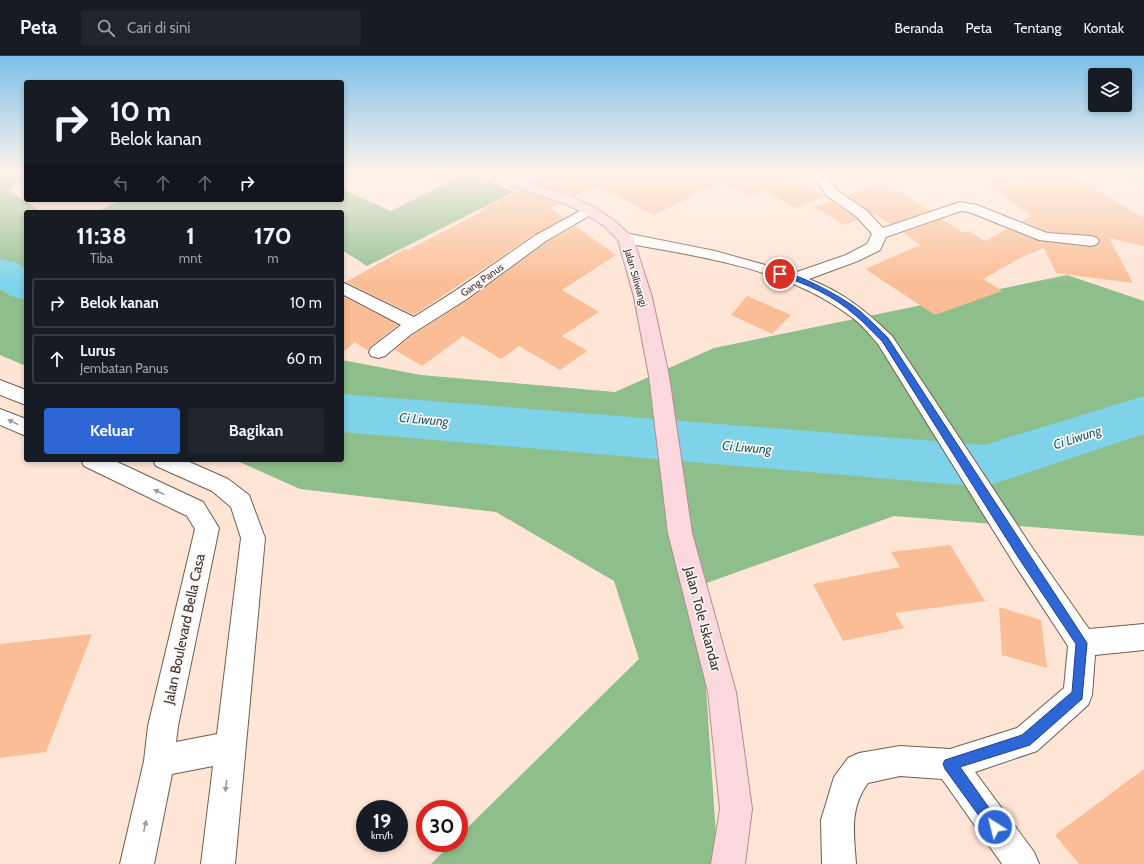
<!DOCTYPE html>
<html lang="id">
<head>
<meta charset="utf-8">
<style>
  :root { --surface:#171b24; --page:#20242c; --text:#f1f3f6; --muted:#9ea1a6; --line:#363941; --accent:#2e67d5 }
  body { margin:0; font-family:Cabin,sans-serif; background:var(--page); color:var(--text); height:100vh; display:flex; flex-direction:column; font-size:15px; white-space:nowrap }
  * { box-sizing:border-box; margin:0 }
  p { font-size:13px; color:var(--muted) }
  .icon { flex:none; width:22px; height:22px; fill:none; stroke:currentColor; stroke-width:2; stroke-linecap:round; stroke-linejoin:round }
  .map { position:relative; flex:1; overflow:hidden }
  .details { position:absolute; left:24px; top:154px; width:320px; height:252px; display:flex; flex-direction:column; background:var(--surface); border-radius:4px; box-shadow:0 2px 6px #0003 }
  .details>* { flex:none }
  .guide { position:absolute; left:24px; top:24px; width:320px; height:122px; border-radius:4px; box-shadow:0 2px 6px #0003; background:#171b24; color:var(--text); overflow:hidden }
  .fabs { position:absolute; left:1088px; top:12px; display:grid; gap:8px }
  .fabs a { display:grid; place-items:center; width:44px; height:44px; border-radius:4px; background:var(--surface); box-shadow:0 2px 6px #0003; font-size:20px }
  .speed { position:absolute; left:356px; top:744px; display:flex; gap:8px; font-size:20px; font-weight:700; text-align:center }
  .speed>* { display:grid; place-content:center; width:52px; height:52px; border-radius:50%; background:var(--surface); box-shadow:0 2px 6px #0003; line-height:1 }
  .speed small { font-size:10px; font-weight:400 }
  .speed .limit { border:6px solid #d22; background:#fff; color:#111 }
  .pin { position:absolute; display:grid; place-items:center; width:34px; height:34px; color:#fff; margin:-17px; border:2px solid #fff; border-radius:50%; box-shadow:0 1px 4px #0007 }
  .me { position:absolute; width:44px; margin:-22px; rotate:324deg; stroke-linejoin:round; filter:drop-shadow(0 0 3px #0008) }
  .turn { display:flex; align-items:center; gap:14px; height:84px; padding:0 20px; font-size:18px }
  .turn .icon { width:52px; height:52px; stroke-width:2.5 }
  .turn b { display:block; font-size:28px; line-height:34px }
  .lanes { display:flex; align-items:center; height:38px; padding:0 20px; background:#0003; justify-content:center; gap:20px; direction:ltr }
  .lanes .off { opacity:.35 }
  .eta { display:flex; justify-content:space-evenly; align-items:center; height:68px; text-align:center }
  .eta b { font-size:24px; font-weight:700; line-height:28px }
  .action { display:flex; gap:8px; margin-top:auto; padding:8px 20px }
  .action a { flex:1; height:46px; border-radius:4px; background:var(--accent); color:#fff; font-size:16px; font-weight:700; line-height:46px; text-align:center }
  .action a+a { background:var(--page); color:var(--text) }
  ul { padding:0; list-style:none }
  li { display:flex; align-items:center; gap:12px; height:50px; margin:0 8px 6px; padding:0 12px; border:2px solid var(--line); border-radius:4px }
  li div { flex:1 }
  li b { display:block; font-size:15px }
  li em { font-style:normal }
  header { display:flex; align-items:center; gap:24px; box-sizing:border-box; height:56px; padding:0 20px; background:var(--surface); border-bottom:1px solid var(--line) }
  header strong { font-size:19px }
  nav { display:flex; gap:22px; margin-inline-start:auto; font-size:14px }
  .search { width:280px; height:36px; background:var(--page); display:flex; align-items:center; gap:10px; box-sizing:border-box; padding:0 14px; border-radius:4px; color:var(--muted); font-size:15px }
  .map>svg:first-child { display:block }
  .forest { fill:#8ebe8c }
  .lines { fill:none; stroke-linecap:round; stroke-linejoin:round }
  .river { fill:#7ed3e8; fill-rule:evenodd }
  .building { fill:#fabd95 }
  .minor-casing { stroke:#725d4f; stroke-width:2 }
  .major-casing { stroke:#b68c91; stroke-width:2 }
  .minor { fill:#fff; fill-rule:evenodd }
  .major { fill:#fbd7de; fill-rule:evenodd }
  .oneway { fill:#9e9896 }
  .route { fill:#2e67d5; stroke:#1e438a }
  .labels { text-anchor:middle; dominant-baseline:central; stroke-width:3.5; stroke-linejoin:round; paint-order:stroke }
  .far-street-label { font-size:10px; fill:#3c322c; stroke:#fcf7f4 }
  .water-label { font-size:13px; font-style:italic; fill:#195f6e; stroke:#fcf7f4 }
  .near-street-label { font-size:14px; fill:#3c322c; stroke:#fcf7f4 }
</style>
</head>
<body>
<header>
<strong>Peta</strong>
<div class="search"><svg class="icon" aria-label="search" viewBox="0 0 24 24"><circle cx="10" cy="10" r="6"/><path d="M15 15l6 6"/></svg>Cari di sini</div>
<nav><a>Beranda</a><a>Peta</a><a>Tentang</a><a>Kontak</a></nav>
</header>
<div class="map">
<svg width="1144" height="808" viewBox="0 0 1144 808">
  <rect width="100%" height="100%" fill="#ffe5d5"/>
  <path class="forest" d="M 0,116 L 16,116 L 26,123 L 8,134 L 42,156 L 26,156 L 26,310 L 0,299 Z
    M 469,116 L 514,136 L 367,210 L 342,194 L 342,156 L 95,156 L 123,144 L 342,144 L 342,133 L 391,155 Z
    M 1095,116 L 1144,116 L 1144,125 L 1117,122 Z
    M 1067,219 L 1144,245 L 1144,480 L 894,460 L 687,534 L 704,602 L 718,808 L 431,808 L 452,787 L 459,787 L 459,780 L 639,603 L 614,525 L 496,456 L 300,433 L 235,404 L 342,404 L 342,304 L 421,319 L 615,336 L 714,292 Z"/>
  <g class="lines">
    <path class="river" d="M 0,203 L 15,206 L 26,213 L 26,244 L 11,240 L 0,233 Z
      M 342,338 L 984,389 L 1144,340 L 1144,378 L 984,431 L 342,376 Z"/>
  </g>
  <path class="building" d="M 555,116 L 809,116 L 809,117 L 795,123 L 825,141 L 794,152 L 765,134 L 749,141 L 723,126 L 654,159 L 597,130 L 574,140 L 534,127 Z
    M 1046,116 L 1067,116 L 1144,162 L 1144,190 L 1109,182 L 1133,227 L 1056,217 L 1044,192 L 1020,202 L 983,223 L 1002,235 L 935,259 L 865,213 L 920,189 L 903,177 L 942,163 L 963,177 L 968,175 L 986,185 L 1007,173 L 1039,185 L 1091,191 L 1097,189 L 1100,184 L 1097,181 L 1091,179 L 1047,176 L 1022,165 L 1031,160 L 982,125 Z
    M 879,128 L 895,136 L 899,135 L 929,155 L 890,168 L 875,158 L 872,159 L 847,139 Z
    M 520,134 L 559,148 L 550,152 L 564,162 L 535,178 L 414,259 L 346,226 L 405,193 L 408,194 L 485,154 L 483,153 Z
    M 831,145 L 856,162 L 858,164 L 844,169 L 815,151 Z
    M 575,170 L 616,199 L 562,234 L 599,256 L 562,280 L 587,295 L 560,314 L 519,290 L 501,303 L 463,280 L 422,310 L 395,294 L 411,280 L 468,244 L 547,186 Z
    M 342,240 L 398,269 L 370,291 L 368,295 L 355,286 L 342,297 Z
    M 747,240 L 791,259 L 772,278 L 731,259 Z
    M 950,489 L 985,545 L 895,557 L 904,572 L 843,585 L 813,528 L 900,511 L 891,496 Z
    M 999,551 L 1041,564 L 1047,612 L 1002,599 Z
    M 92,578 L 46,696 L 0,702 L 0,588 Z
    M 1144,713 L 1144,808 L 1079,808 L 1055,779 Z"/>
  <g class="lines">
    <g class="minor-casing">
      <path id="minor" d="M 810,116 L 824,116 L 837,134 L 867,155 L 883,172 L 960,146 L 977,149 L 1047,177 L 1091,180 L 1097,182 L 1099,185 L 1097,188 L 1091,190 L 1039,184 L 969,156 L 961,155 L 886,181 L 880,194 L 858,205 L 809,223 C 844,237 865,254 892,280 L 1031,490 L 1089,573 L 1144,568 L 1144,594 L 1095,599 L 1092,639 L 1088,649 L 1037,695 L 975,716 L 1034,796 L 1039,808 L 1002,808 L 942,723 L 900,720 L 868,727 C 849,753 854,777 856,808 L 822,808 L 821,764 L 834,721 L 848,702 L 859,697 L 900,690 L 950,693 L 1017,672 L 1064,632 L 1068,590 L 1013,506 L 878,288 C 869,278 861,267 850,260 C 786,212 702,201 625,187 L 620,185 L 617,182 L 620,179 L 625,177 L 715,195 L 794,217 L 846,199 L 867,188 L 872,178 L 857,161 L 827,140 Z
        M 589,150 L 594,151 L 596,154 L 594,157 L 546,185 L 467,243 L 410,279 L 385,300 L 378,302 L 371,300 L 369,296 L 371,292 L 401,269 L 342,238 L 342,226 L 414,261 L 455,235 L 536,179 Z
        M 0,324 L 26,334 L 26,349 L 0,339 Z
        M 0,353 L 26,363 L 26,380 L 0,369 Z
        M 81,404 L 113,404 L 203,446 L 219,472 L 178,670 L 176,686 L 217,678 L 241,482 L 231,451 L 212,435 L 156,410 L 153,404 L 185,404 L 228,423 L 249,439 L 265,482 L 235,808 L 201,808 L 213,710 L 172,718 L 154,808 L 120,808 L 144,705 L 148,670 L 195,473 L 187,460 L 84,410 Z"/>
    </g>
    <g class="major-casing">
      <path id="major" d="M 479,116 L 498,116 L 572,141 L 594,151 L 614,164 L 633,182 L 652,241 L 669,320 L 692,477 L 736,636 L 752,753 L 745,808 L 711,808 L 720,753 L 708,636 L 668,477 L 649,320 L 634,241 L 618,184 L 604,170 L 584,157 L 562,147 L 481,119 Z"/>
    </g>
    <use href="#minor" class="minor"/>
    <use href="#major" class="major"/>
  </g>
  <defs><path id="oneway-solid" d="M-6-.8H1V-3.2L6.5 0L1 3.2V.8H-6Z"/></defs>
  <g class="oneway">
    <use href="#oneway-solid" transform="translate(13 366) rotate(-154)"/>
    <use href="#oneway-solid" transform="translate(159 436) rotate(-154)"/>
    <use href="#oneway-solid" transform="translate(226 730) rotate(96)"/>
    <use href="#oneway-solid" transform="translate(145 770) rotate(-78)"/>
  </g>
  <linearGradient id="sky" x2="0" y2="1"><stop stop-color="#7dc0e8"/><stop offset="0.51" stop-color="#fff3ec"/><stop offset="1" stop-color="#fff3ec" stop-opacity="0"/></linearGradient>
  <rect width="1144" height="229" fill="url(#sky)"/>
  <path class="route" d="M 777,216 C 794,214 848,244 861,256 C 870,264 879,273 888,282 L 1087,587 L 1082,643 L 1030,689 L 960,711 L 999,766 L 1001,771 L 999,775 L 995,777 L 990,775 L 945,713 L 943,708 L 945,704 L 1022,679 L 1072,636 L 1076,588 L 1018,501 L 882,285 C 873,277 865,267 855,259 C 834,240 804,226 777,219 Z"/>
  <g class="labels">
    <g class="far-street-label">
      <text transform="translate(636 222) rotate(74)">Jalan Siliwangi</text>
      <text transform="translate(482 224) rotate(-35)">Gang Panus</text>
    </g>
    <g class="water-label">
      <text transform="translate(424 363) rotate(5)">Ci Liwung</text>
      <text transform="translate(1077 381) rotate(-18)">Ci Liwung</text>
      <text transform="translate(747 391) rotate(5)">Ci Liwung</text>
    </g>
    <g class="near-street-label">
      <text transform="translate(703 563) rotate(75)">Jalan Tole Iskandar</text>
      <text transform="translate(184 573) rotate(-78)">Jalan Boulevard Bella Casa</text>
    </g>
  </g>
</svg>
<div class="fabs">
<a><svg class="icon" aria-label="layers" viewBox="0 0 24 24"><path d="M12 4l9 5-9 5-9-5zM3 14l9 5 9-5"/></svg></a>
</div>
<div class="speed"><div>19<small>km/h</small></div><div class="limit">30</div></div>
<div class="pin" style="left:780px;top:218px;background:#d93025"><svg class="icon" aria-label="arrive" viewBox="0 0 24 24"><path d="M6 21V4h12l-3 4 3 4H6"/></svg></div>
<svg class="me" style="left:995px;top:771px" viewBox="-20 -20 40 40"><circle r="17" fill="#2e67d5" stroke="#fff" stroke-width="3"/><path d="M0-11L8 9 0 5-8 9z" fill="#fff"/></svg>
<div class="guide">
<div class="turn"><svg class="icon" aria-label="right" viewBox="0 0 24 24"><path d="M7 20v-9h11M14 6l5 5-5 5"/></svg><div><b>10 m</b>Belok kanan</div></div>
<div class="lanes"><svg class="icon off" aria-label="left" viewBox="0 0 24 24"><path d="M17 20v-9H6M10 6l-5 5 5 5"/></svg><svg class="icon off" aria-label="ahead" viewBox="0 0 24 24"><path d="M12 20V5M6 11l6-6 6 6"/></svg><svg class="icon off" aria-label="ahead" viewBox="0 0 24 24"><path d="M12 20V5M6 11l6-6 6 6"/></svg><svg class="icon" aria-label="right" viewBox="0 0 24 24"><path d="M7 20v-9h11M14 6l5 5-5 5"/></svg></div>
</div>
<section class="details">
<div class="eta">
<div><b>11:38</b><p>Tiba</p></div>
<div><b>1</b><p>mnt</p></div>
<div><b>170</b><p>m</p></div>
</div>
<ul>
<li><svg class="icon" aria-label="right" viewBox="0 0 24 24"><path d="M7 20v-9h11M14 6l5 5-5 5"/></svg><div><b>Belok kanan</b></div><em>10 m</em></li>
<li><svg class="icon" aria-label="ahead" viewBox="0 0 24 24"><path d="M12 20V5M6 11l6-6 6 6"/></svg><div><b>Lurus</b><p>Jembatan Panus</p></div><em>60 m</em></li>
</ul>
<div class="action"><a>Keluar</a><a>Bagikan</a></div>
</section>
</div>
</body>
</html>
